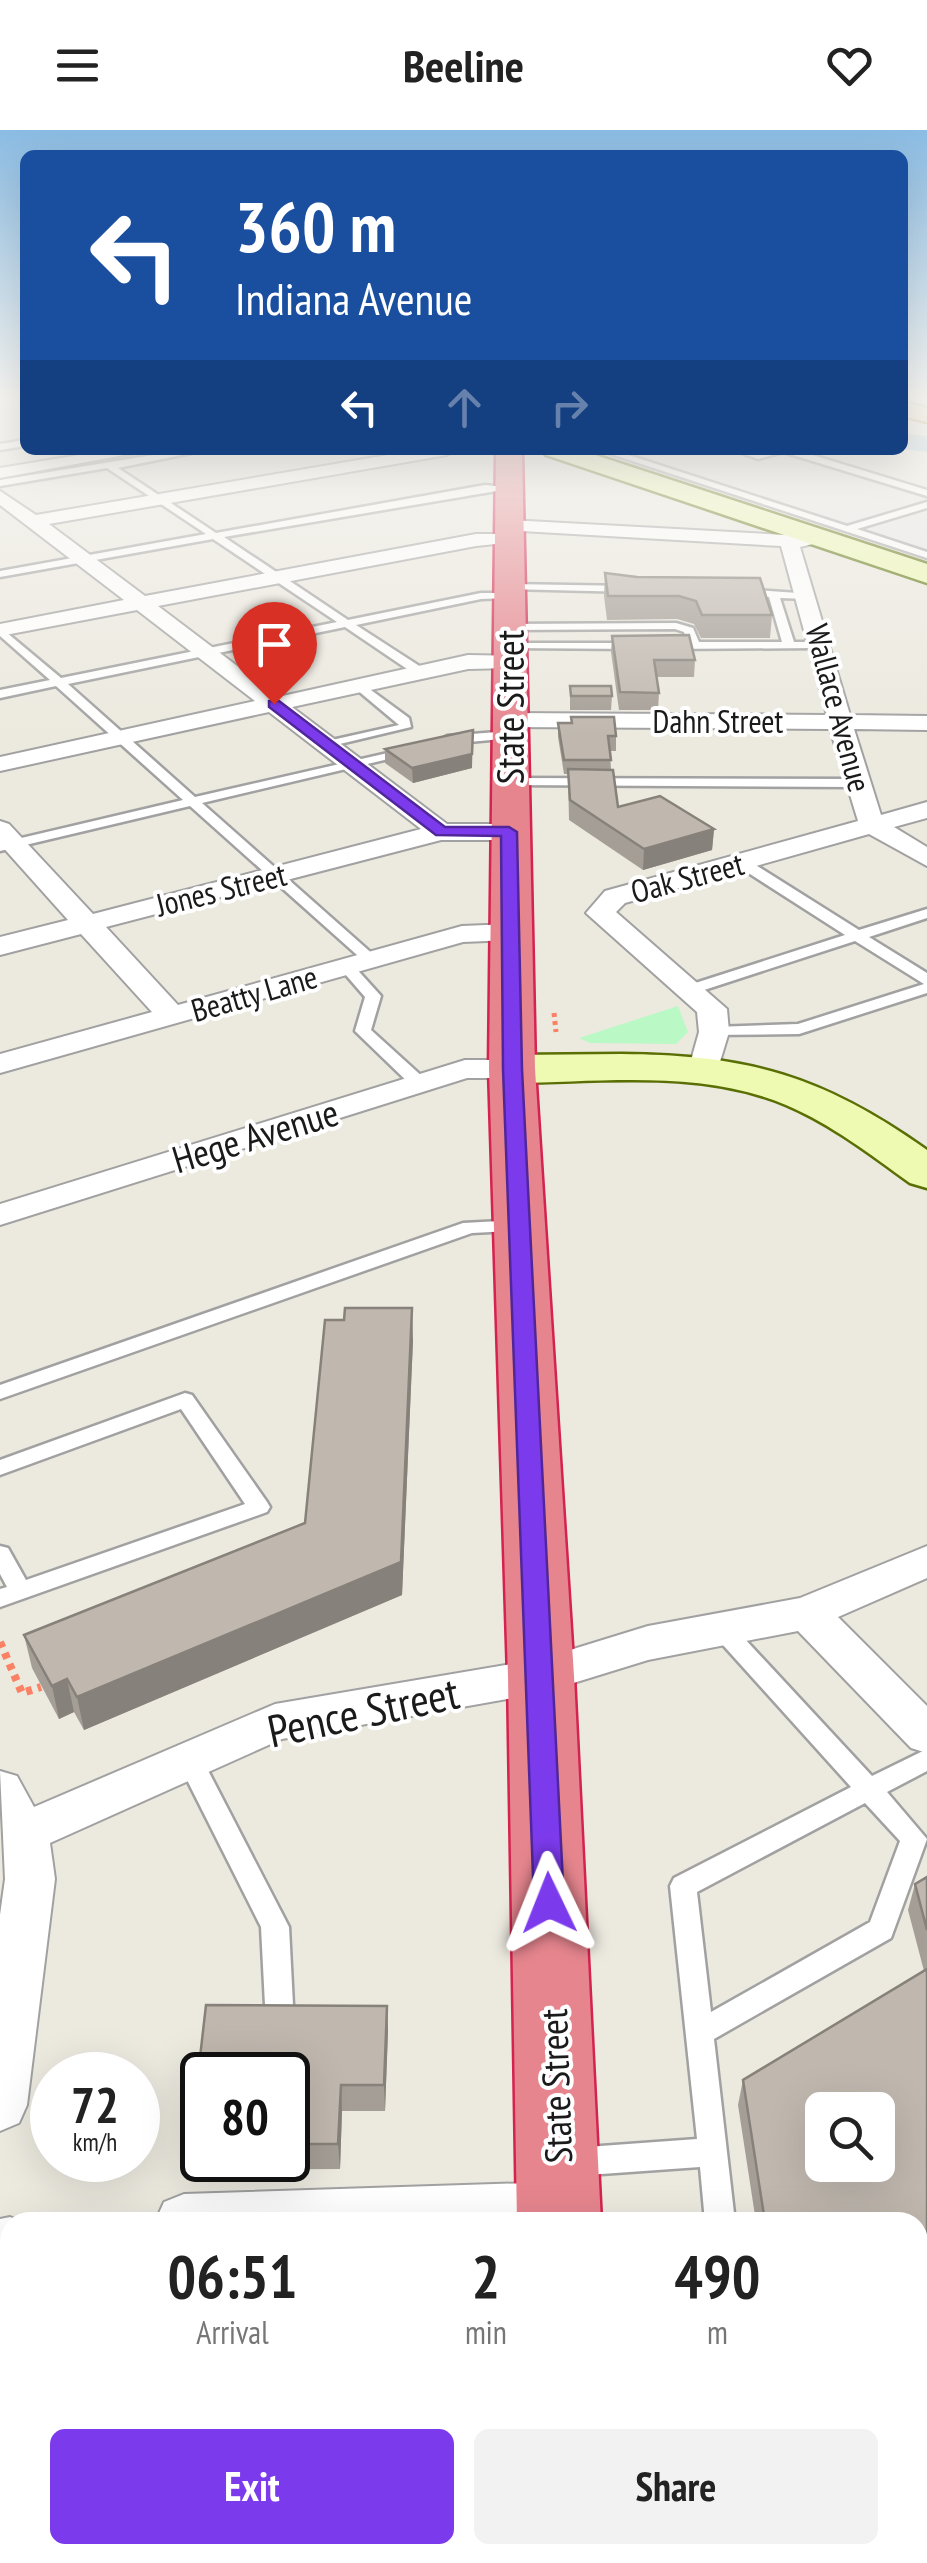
<!DOCTYPE html>
<html lang="en">
<head>
<meta charset="utf-8">
<style>
  :root { --surface:#fff; --page:#f2f2f2; --text:#222; --muted:#767676; --accent:#7c3aed }
  body { margin:0; font-family:"PT Sans Narrow",sans-serif; background:var(--page); color:var(--text); height:100vh; display:flex; flex-direction:column; font-size:38px; white-space:nowrap }
  * { box-sizing:border-box; margin:0 }
  p { font-size:32px; color:var(--muted) }
  .icon { flex:none; width:55px; height:55px; fill:none; stroke:currentColor; stroke-width:2; stroke-linecap:round; stroke-linejoin:round }
  .map { position:relative; flex:1; overflow:hidden }
  .drawer { position:absolute; left:0px; top:2082px; width:928px; height:352px; display:flex; flex-direction:column; background:var(--surface); border-radius:30px 30px 0 0; box-shadow:0 10px 40px #0002 }
  .drawer>* { flex:none }
  .top-card { position:absolute; left:20px; top:20px; width:888px; height:305px; border-radius:15px; box-shadow:0 10px 40px #0002; background:#1a4fa0; color:#fff; overflow:hidden }
  .fabs { position:absolute; left:805px; top:1962px; display:grid; gap:20px }
  .fabs a { display:grid; place-items:center; width:90px; height:90px; border-radius:15px; background:var(--surface); box-shadow:0 10px 40px #0002; font-size:50px }
  .speed { position:absolute; left:30px; top:1922px; display:flex; gap:20px; font-size:50px; font-weight:700; text-align:center }
  .speed>* { display:grid; place-content:center; width:130px; height:130px; border-radius:50%; background:var(--surface); box-shadow:0 10px 40px #0002; line-height:1 }
  .speed small { font-size:25px; font-weight:400 }
  .speed .limit { border:5px solid #111; border-radius:15px; background:#fff; color:#111 }
  .pin { position:absolute; display:grid; place-items:center; width:85px; height:85px; color:#fff; margin:-102px -42px; border-radius:50% 50% 50% 0; rotate:-45deg; box-shadow:0 0 10px #0007 }
  .pin .icon { rotate:45deg }
  .me { position:absolute; width:110px; margin:-55px; rotate:358deg; stroke-linejoin:round; filter:drop-shadow(0 0 8px #0008) }
  .turn { display:flex; align-items:center; gap:35px; height:210px; padding:0 50px; font-size:45px }
  .turn .icon { width:130px; height:130px; stroke-width:2.5 }
  .turn b { display:block; font-size:70px; line-height:85px }
  .lanes { display:flex; align-items:center; height:95px; padding:0 50px; background:#0003; justify-content:center; gap:50px; direction:ltr }
  .lanes .off { opacity:.35 }
  .eta { display:flex; justify-content:space-evenly; align-items:center; height:170px; text-align:center }
  .eta b { font-size:60px; font-weight:800; line-height:70px }
  .primary-button { display:flex; gap:20px; margin-top:auto; padding:20px 50px }
  .primary-button a { flex:1; height:115px; border-radius:15px; background:var(--accent); color:#fff; font-size:40px; font-weight:800; line-height:115px; text-align:center }
  .primary-button a+a { background:var(--page); color:var(--text) }
  header { display:flex; justify-content:space-between; align-items:center; height:130px; padding:0 50px; background:var(--surface); font-size:45px; font-weight:800 }
  .map>svg:first-child { display:block }
  .park { fill:#baf9c5 }
  .parking { fill:#e6e6e6 }
  .lines { fill:none; stroke-linecap:round; stroke-linejoin:round }
  .river { fill:#9fc7db; fill-rule:evenodd }
  .lane-casing { stroke:#a1a1a1; stroke-width:5 }
  .street-casing { stroke:#a1a1a1; stroke-width:4 }
  .secondary-casing { stroke:#596f04; stroke-width:5 }
  .primary-casing { stroke:#916f00; stroke-width:5 }
  .highway-casing { stroke:#d4234e; stroke-width:5 }
  .path-far1 { stroke:#fa8163; stroke-width:5; stroke-dasharray:4 4; stroke-linecap:butt }
  .path { stroke:#fa8163; stroke-width:8; stroke-dasharray:6 6; stroke-linecap:butt }
  .lane { fill:#fff; fill-rule:evenodd }
  .street { fill:#fff; fill-rule:evenodd }
  .secondary { fill:#eef9b1; fill-rule:evenodd }
  .primary { fill:#fcd995; fill-rule:evenodd }
  .highway { fill:#e6858e; fill-rule:evenodd }
  .wall { fill:#a59e96; fill-rule:evenodd }
  .shaded-wall { fill:#86817a }
  .building { fill:#c0b8af; stroke:#86817a; stroke-width:2.5; fill-rule:evenodd }
  .route { fill:#7c3aed; stroke:#51269a; stroke-width:2.5 }
  .labels { text-anchor:middle; dominant-baseline:central; stroke-width:8; stroke-linejoin:round; paint-order:stroke }
  .far-street-label { font-size:32px; fill:#1a1a1a; stroke:#fff }
  .street-label { font-size:38px; fill:#1a1a1a; stroke:#fff }
  .near-street-label { font-size:45px; fill:#1a1a1a; stroke:#fff }
</style>
</head>
<body>
<header><svg class="icon" aria-label="menu" viewBox="0 0 24 24"><path d="M4 6h16M4 12h16M4 18h16"/></svg>Beeline<svg class="icon" aria-label="heart" viewBox="0 0 24 24"><path d="M12 20l-8-8c-3-5 5-10 8-4 3-6 11-1 8 4z"/></svg></header>
<div class="map">
<svg width="927" height="2433" viewBox="0 0 927 2433">
  <rect width="100%" height="100%" fill="#ece9df"/>
  <path class="park" d="M 678,876 L 688,902 L 676,914 L 590,913 L 579,908 Z"/>
  <path class="parking" d="M 592,320 L 786,320 L 927,363 L 927,428 Z"/>
  <g class="lines">
    <path class="river" d="M 902,303 L 927,306 L 927,322 L 902,319 Z"/>
    <g class="lane-casing">
      <path id="lane" d="M 25,310 L 25,316 L 0,320 L 0,314 Z
        M 184,320 L 206,320 L 118,338 L 216,403 L 485,355 L 514,358 L 224,407 L 348,490 L 481,463 L 513,463 L 513,467 L 509,468 L 481,469 L 356,495 L 424,539 L 424,545 L 416,545 L 345,497 L 68,554 L 195,667 L 414,617 L 414,623 L 202,673 L 376,827 L 376,833 L 366,833 L 190,676 L 0,721 L 0,713 L 183,670 L 56,556 L 0,568 L 0,560 L 50,550 L 0,506 L 0,497 L 61,548 L 337,492 L 213,409 L 0,447 L 0,441 L 206,404 L 107,338 L 0,356 L 0,350 Z
        M 599,320 L 613,320 L 847,396 L 927,372 L 927,378 L 857,399 L 927,422 L 927,428 Z
        M 733,320 L 758,323 L 796,320 L 927,360 L 927,366 L 783,322 L 758,329 Z
        M 509,454 L 632,456 L 637,459 L 632,462 L 505,459 L 505,455 Z
        M 741,459 L 812,464 L 812,468 L 808,469 L 780,468 L 794,512 L 821,512 L 827,515 L 821,518 L 666,519 L 660,516 L 662,514 L 687,512 L 684,502 L 675,499 L 509,500 L 503,497 L 509,494 L 676,493 L 693,498 L 699,512 L 782,512 L 769,467 L 737,464 L 736,462 Z
        M 509,513 L 637,513 L 643,516 L 637,519 L 505,518 L 505,514 Z
        M 360,552 L 409,588 L 411,597 L 323,618 L 323,612 L 399,595 L 356,559 L 354,556 Z
        M 509,601 L 515,605 L 513,608 L 447,614 L 441,610 L 447,606 Z
        M 509,648 L 856,649 L 863,653 L 856,657 L 504,655 L 504,649 Z
        M 736,729 L 746,729 L 859,800 L 927,779 L 927,788 L 869,807 L 927,843 L 927,863 L 799,904 L 708,905 L 706,902 L 714,897 L 798,894 L 924,854 L 855,811 L 698,862 L 686,862 L 686,856 L 845,805 L 736,735 Z
        M 347,832 L 352,834 L 381,866 L 371,900 L 425,949 L 425,957 L 413,957 L 355,901 L 365,867 L 339,837 Z
        M 519,1090 L 526,1092 L 528,1096 L 526,1100 L 472,1103 L 0,1269 L 0,1255 L 463,1093 Z
        M 185,1263 L 192,1265 L 267,1372 L 270,1377 L 267,1382 L 0,1477 L 0,1459 L 7,1457 L 0,1444 L 0,1416 L 8,1418 L 26,1450 L 245,1374 L 181,1279 L 0,1345 L 0,1330 Z
        M 722,1490 L 730,1493 L 872,1646 L 927,1619 L 927,1641 L 887,1662 L 927,1709 L 891,1808 L 714,1909 L 735,2092 L 705,2092 L 700,2037 L 573,2046 L 562,2042 L 558,2032 L 562,2022 L 573,2018 L 697,2009 L 670,1756 L 674,1748 L 851,1657 L 714,1505 L 710,1499 L 714,1493 ZM 865,1673 L 900,1711 L 870,1792 L 711,1882 L 697,1762 Z
        M 190,1620 L 199,1623 L 289,1797 L 293,1875 L 289,1884 L 279,1888 L 269,1884 L 265,1875 L 261,1797 L 177,1630 L 181,1623 Z"/>
    </g>
    <g class="street-casing">
      <path id="street" d="M 110,320 L 151,320 L 0,348 L 0,338 Z
        M 417,320 L 456,320 L 447,325 L 49,394 L 145,466 L 476,404 L 516,404 L 516,412 L 476,416 L 158,476 L 278,567 L 468,525 L 518,526 L 521,531 L 510,538 L 468,539 L 292,577 L 447,694 L 509,694 L 522,702 L 509,710 L 441,710 L 106,797 L 178,875 L 462,796 L 510,794 L 524,802 L 510,810 L 463,812 L 0,943 L 0,924 L 152,882 L 81,804 L 0,825 L 0,807 L 68,790 L 0,714 L 0,691 L 9,694 L 93,784 L 421,699 L 269,582 L 0,641 L 0,627 L 255,571 L 137,480 L 0,506 L 0,494 L 124,470 L 0,375 L 0,361 L 36,385 Z
        M 509,390 L 786,405 L 792,399 L 806,399 L 806,406 L 821,412 L 800,417 L 850,585 L 927,586 L 927,600 L 854,599 L 881,685 L 927,672 L 927,688 L 894,697 L 927,717 L 927,736 L 869,704 L 625,773 L 616,782 L 727,879 L 729,902 L 715,948 L 693,948 L 688,941 L 699,902 L 697,882 L 586,783 L 605,761 L 858,691 L 830,599 L 509,597 L 497,590 L 509,583 L 827,585 L 781,416 L 502,400 L 500,396 Z
        M 465,930 L 512,930 L 528,939 L 512,948 L 467,948 L 0,1095 L 0,1074 Z
        M 927,1416 L 927,1448 L 838,1487 L 927,1576 L 927,1623 L 911,1618 L 798,1501 L 648,1530 L 541,1563 L 282,1609 L 50,1713 L 55,1749 L 27,1975 L 19,1993 L 0,2001 L 0,1785 L 5,1749 L 0,1641 L 17,1646 L 34,1677 L 275,1574 L 541,1529 L 648,1496 L 800,1468 Z
        M 559,2052 L 579,2060 L 588,2080 L 582,2092 L 155,2092 L 164,2072 L 184,2064 Z
        M 10,2087 L 23,2092 L 10,2092 L 10,2145 L 0,2147 L 0,2089 Z"/>
    </g>
    <g class="secondary-casing">
      <path id="secondary" d="M 542,320 L 580,320 L 927,434 L 927,453 L 546,325 Z
        M 622,924 C 749,925 823,946 927,1020 L 927,1058 L 910,1053 C 871,1025 831,994 786,975 C 701,939 602,952 512,953 L 496,949 L 489,939 L 496,929 L 512,925 Z"/>
    </g>
    <g class="primary-casing">
      <path id="primary" d="M 902,272 L 927,278 L 927,292 L 902,286 Z"/>
    </g>
    <g class="highway-casing">
      <path id="highway" d="M 496,320 L 522,320 L 535,939 L 574,1546 L 601,2092 L 517,2092 L 508,1546 L 489,939 Z
        M 527,2425 L 623,2425 L 624,2433 L 528,2433 Z"/>
    </g>
    <path class="path-far1" d="M 554,883 L 556,902"/>
    <path class="path" d="M 0,1512 L 22,1563 L 41,1557"/>
    <use href="#lane" class="lane"/>
    <use href="#street" class="street"/>
    <use href="#secondary" class="secondary"/>
    <use href="#primary" class="primary"/>
    <use href="#highway" class="highway"/>
  </g>
  <path class="wall" d="M 605,443 L 772,485 L 770,508 L 701,508 L 694,494 L 677,489 L 607,490 L 604,466 Z
    M 612,506 L 695,530 L 694,547 L 657,547 L 659,563 L 658,580 L 619,580 L 611,522 Z
    M 570,556 L 612,566 L 611,580 L 570,580 Z
    M 558,593 L 616,606 L 616,621 L 610,621 L 611,640 L 618,677 L 714,699 L 712,720 L 643,740 L 569,690 L 568,644 L 564,644 L 558,607 Z
    M 385,619 L 472,638 L 413,653 L 385,633 Z
    M 413,1210 L 402,1465 L 84,1600 L 74,1582 L 59,1589 L 32,1538 L 24,1505 L 305,1393 Z
    M 927,1747 L 927,2121 L 918,2092 L 756,2092 L 738,1975 L 743,1950 L 924,1841 L 908,1780 L 915,1754 Z
    M 206,1875 L 387,1876 L 388,1901 L 385,1981 L 342,1981 L 340,2039 L 195,2040 L 190,2015 ZM 202,1945 L 288,1945 L 288,2030 L 202,2030 Z"/>
  <path class="shaded-wall" d="M 473,600 L 472,638 L 413,653 L 412,638 Z
    M 714,699 L 712,720 L 643,740 L 644,719 Z
    M 412,1178 L 413,1210 L 402,1465 L 84,1600 L 77,1567 L 401,1432 Z
    M 67,1549 L 74,1582 L 59,1589 L 52,1556 Z
    M 387,1876 L 388,1901 L 385,1981 L 384,1955 Z
    M 341,1955 L 342,1981 L 340,2039 L 338,2014 Z
    M 927,2102 L 927,2121 L 918,2127 L 918,2108 Z
    M 927,2263 L 927,2281 L 918,2287 L 918,2270 Z"/>
  <path class="building" d="M 605,443 L 637,447 L 760,448 L 772,485 L 702,485 L 696,471 L 679,466 L 608,466 Z
    M 689,505 L 695,530 L 654,530 L 659,563 L 620,562 L 612,506 Z
    M 570,556 L 611,556 L 612,566 L 571,566 Z
    M 571,587 L 614,587 L 616,606 L 608,606 L 611,630 L 564,630 L 558,593 L 572,593 Z
    M 473,600 L 472,624 L 412,638 L 385,619 Z
    M 568,639 L 613,640 L 618,677 L 660,666 L 714,699 L 644,719 L 570,670 Z
    M 345,1178 L 412,1178 L 401,1432 L 77,1567 L 67,1549 L 52,1556 L 24,1505 L 305,1393 L 325,1190 L 344,1190 Z
    M 927,1747 L 927,1800 L 915,1754 Z
    M 927,1839 L 927,2102 L 918,2108 L 918,2092 L 765,2092 L 743,1950 ZM 822,1980 L 878,1980 L 878,2035 L 822,2035 Z
    M 206,1875 L 387,1876 L 384,1955 L 341,1955 L 338,2014 L 288,2014 L 288,1945 L 202,1945 L 202,2015 L 190,2015 Z
    M 918,2160 L 927,2173 L 927,2263 L 918,2270 Z
    M 173,2425 L 414,2425 L 414,2433 L 173,2433 Z"/>
  <linearGradient id="sky" x2="0" y2="1"><stop stop-color="#8bbce3"/><stop offset="0.44" stop-color="#f6f5f1"/><stop offset="1" stop-color="#f6f5f1" stop-opacity="0"/></linearGradient>
  <rect width="927" height="606" fill="url(#sky)"/>
  <path class="route" d="M 269,571 L 279,571 L 445,697 L 509,697 L 517,702 L 522,939 L 564,1773 L 560,1782 L 549,1786 L 538,1782 L 534,1773 L 503,939 L 501,706 L 436,705 L 269,577 Z"/>
  <g class="labels">
    <g class="far-street-label">
      <text transform="translate(839 578) rotate(75)">Wallace Avenue</text>
      <text x="718" y="591">Dahn Street</text>
      <text transform="translate(687 747) rotate(-15)">Oak Street</text>
      <text transform="translate(221 759) rotate(-14)">Jones Street</text>
      <text transform="translate(254 863) rotate(-16)">Beatty Lane</text>
    </g>
    <g class="street-label">
      <text transform="translate(509 577) rotate(-90)">State Street</text>
      <text transform="translate(255 1005) rotate(-17)">Hege Avenue</text>
      <text transform="translate(555 1956) rotate(-92)">State Street</text>
    </g>
    <g class="near-street-label">
      <text transform="translate(363 1581) rotate(-12)">Pence Street</text>
    </g>
  </g>
</svg>
<div class="fabs">
<a><svg class="icon" aria-label="search" viewBox="0 0 24 24"><circle cx="10" cy="10" r="6"/><path d="M15 15l6 6"/></svg></a>
</div>
<div class="speed"><div>72<small>km/h</small></div><div class="limit">80</div></div>
<div class="pin" style="left:274px;top:574px;background:#d93025"><svg class="icon" aria-label="arrive" viewBox="0 0 24 24"><path d="M6 21V4h12l-3 4 3 4H6"/></svg></div>
<svg class="me" style="left:549px;top:1773px" viewBox="-20 -20 40 40"><path d="M0-17L14 15 0 8-14 15z" fill="#7c3aed" stroke="#fff" stroke-width="4"/></svg>
<div class="top-card">
<div class="turn"><svg class="icon" aria-label="left" viewBox="0 0 24 24"><path d="M17 20v-9H6M10 6l-5 5 5 5"/></svg><div><b>360 m</b>Indiana Avenue</div></div>
<div class="lanes"><svg class="icon" aria-label="left" viewBox="0 0 24 24"><path d="M17 20v-9H6M10 6l-5 5 5 5"/></svg><svg class="icon off" aria-label="ahead" viewBox="0 0 24 24"><path d="M12 20V5M6 11l6-6 6 6"/></svg><svg class="icon off" aria-label="right" viewBox="0 0 24 24"><path d="M7 20v-9h11M14 6l5 5-5 5"/></svg></div>
</div>
<section class="drawer">
<div class="eta">
<div><b>06:51</b><p>Arrival</p></div>
<div><b>2</b><p>min</p></div>
<div><b>490</b><p>m</p></div>
</div>
<div class="primary-button"><a>Exit</a><a>Share</a></div>
</section>
</div>
</body>
</html>
